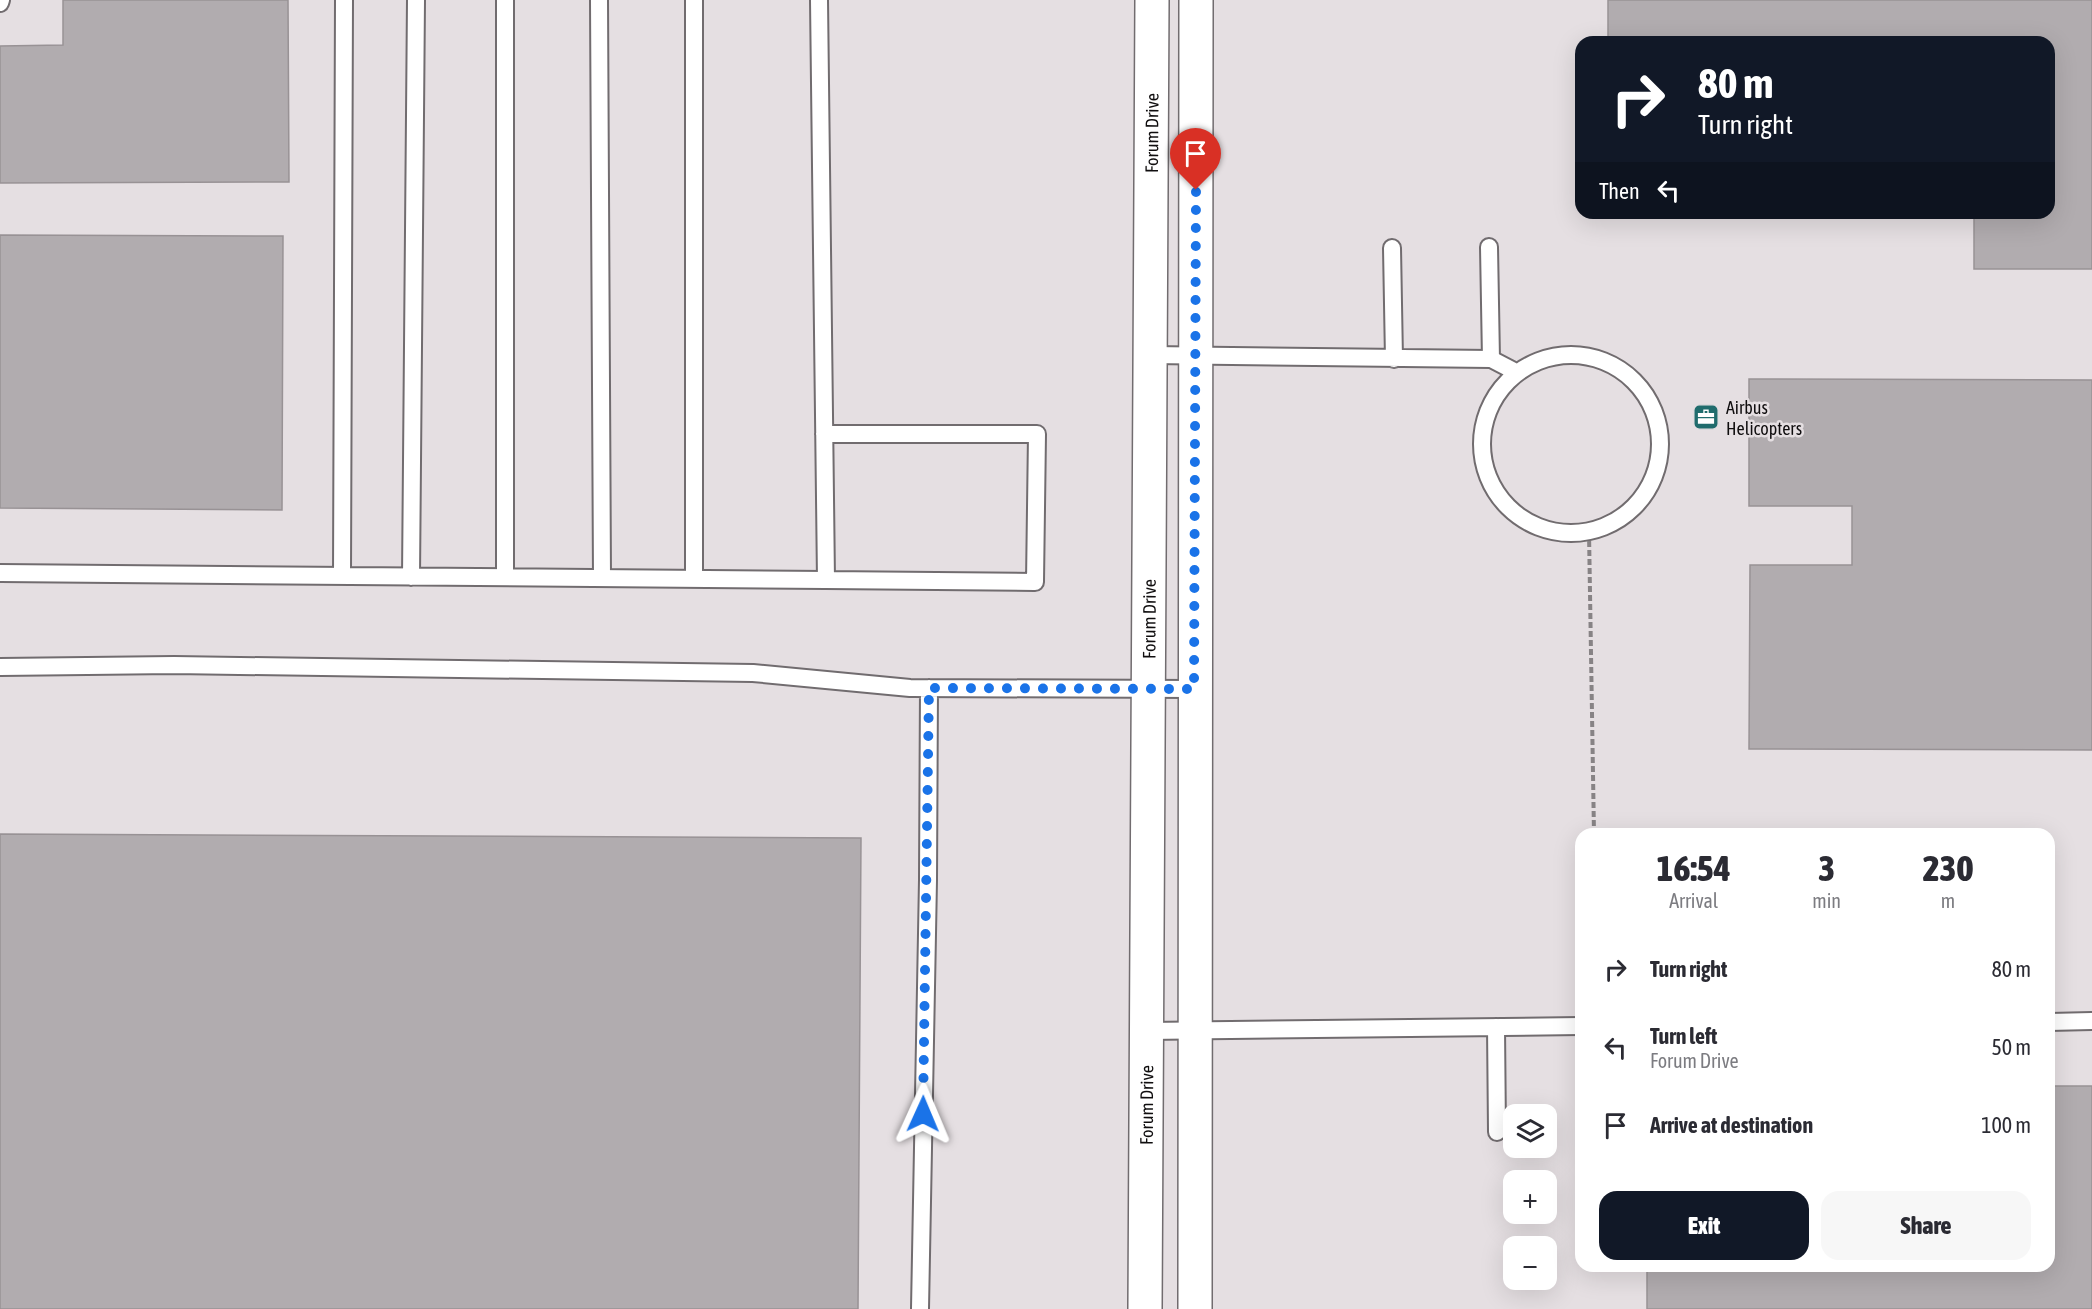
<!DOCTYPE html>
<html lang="en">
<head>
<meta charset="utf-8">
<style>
  :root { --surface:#fff; --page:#f7f7f7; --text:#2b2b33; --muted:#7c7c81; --accent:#111827 }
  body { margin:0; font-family:"Asap Condensed",sans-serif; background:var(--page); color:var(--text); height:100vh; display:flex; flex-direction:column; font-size:22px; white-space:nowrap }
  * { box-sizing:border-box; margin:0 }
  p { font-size:20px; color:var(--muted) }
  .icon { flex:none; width:33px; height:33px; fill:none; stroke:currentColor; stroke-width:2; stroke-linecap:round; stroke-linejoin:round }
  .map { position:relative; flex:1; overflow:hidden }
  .drawer { position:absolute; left:1575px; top:828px; width:480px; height:444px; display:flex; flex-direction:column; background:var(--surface); border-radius:18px; box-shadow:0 6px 24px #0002 }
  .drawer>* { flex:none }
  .guide { position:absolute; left:1575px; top:36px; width:480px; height:183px; border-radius:18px; box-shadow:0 6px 24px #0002; background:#111827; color:#fff; overflow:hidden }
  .controls { position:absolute; left:1503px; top:1104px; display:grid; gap:12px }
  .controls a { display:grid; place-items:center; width:54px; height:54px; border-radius:12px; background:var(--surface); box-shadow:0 6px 24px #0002; font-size:30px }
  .pin { position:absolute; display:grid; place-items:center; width:51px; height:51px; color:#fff; margin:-62px -26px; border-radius:50% 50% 50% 0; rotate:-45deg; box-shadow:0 0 6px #0007 }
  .pin .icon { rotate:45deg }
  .me { position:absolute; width:66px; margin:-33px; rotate:1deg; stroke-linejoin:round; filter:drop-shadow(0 0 4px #0008) }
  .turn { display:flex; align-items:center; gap:21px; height:126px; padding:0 24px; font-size:27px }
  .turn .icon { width:78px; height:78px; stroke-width:2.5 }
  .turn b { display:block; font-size:42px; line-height:51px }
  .then { display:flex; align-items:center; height:57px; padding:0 24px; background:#0003; gap:12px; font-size:22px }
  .eta { display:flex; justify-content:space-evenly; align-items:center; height:102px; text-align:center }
  .eta b { font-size:36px; font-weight:800; line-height:42px }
  .cta { display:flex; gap:12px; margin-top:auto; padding:12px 24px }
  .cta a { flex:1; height:69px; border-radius:18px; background:var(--accent); color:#fff; font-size:24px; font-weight:800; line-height:69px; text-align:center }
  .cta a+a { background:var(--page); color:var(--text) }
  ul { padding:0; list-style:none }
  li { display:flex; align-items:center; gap:18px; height:78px; padding:0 24px }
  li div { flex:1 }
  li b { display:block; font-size:22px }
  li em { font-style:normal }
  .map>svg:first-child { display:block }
  .building { fill:#b1acaf; stroke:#989295; stroke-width:1.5 }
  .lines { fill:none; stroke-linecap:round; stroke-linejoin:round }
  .lane-casing { stroke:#716c6f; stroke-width:20 }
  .secondary-casing { stroke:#716c6f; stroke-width:36 }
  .path { stroke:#878385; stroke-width:4; stroke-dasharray:6 3; stroke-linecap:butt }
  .lane { stroke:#fff; stroke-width:16 }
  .secondary { stroke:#fff; stroke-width:33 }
  .route { stroke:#1a73e8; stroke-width:10; stroke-dasharray:0 18 }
  .labels { text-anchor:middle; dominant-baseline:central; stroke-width:5; stroke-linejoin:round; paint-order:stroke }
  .street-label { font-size:18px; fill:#100e0f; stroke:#e5dfe2 }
  .poi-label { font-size:18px; fill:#100e0f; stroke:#e5dfe2; text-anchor:start }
</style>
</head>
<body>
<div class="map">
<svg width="2092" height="1309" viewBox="0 0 2092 1309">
  <rect width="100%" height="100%" fill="#e5dfe2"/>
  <path class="building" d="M 63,0 L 288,0 L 289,182 L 0,183 L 0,46 L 63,45 Z
    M 1608,0 L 2092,0 L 2092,269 L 1974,269 L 1974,213 L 2049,213 L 2049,42 L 1608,42 Z
    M 0,235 L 283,236 L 282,510 L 0,508 Z
    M 1749,379 L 2092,380 L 2092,750 L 1749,749 L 1750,565 L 1852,565 L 1852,506 L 1749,506 Z
    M 0,834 L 861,838 L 858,1309 L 0,1309 Z
    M 2049,1086 L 2092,1086 L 2092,1309 L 1647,1309 L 1647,1266 L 2049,1266 Z"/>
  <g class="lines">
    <g class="lane-casing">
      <path id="lane" d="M 599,0 L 602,578
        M 0,3 L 1,0
        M 1489,247 L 1491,359
        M 1392,248 L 1394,359
        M1482 444a89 89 0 1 1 178 0a89 89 0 1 1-178 0Z
        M 1151,355 L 1491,359 L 1516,372
        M 824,434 L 1037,434 L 1035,582 L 826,580
        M 0,573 L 826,580 L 819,0
        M 342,576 L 344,0
        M 411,577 L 416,0
        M 505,577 L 505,0
        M 694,579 L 694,0
        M 0,667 L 174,665 L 753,673 L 910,688 L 1194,689
        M 2049,1022 L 2092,1021
        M 1496,1027 L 1497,1132
        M 1147,1031 L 1581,1026
        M 920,1309 L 928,880 L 929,688"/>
    </g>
    <g class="secondary-casing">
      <g id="secondary">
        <path id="s1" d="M 1145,1309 L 1152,0"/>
        <path d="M 1195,1309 L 1196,0"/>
      </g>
    </g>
    <path class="path" d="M 1589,532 L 1594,834"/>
    <use href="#lane" class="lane"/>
    <use href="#secondary" class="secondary"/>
  </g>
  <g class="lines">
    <path class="route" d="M 923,1114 L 929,688 L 1194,689 L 1196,190"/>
  </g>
  <defs>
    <g id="office-square" transform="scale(1.35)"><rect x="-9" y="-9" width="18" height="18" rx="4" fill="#206c6d" stroke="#e5dfe2"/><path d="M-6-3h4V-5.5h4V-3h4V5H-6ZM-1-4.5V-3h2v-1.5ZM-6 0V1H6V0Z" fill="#fff"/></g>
  </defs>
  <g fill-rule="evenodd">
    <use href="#office-square" x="1706" y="417"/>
  </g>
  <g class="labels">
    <g class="street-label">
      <text stroke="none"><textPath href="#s1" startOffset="1176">Forum Drive</textPath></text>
      <text stroke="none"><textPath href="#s1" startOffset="690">Forum Drive</textPath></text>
      <text stroke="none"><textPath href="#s1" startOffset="204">Forum Drive</textPath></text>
    </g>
    <g class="poi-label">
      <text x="1726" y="407">Airbus<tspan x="1726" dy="21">Helicopters</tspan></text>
    </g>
  </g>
</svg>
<div class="controls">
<a><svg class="icon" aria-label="layers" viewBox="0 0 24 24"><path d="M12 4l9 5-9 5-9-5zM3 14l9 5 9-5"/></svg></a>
<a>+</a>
<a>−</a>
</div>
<div class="pin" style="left:1196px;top:190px;background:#d93025"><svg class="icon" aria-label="arrive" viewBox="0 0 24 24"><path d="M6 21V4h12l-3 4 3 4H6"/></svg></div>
<svg class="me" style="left:923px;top:1114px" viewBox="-20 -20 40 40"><path d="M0-17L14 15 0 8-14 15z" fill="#1a73e8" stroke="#fff" stroke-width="4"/></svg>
<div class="guide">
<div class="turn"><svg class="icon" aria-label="right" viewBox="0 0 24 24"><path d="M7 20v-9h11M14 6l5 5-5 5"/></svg><div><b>80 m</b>Turn right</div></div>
<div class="then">Then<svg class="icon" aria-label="left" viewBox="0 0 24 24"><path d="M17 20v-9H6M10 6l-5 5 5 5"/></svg></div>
</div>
<section class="drawer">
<div class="eta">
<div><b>16:54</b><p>Arrival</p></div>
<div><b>3</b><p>min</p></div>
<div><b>230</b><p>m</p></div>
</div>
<ul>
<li><svg class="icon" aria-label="right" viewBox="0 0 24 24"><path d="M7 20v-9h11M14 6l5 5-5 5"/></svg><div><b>Turn right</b></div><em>80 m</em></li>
<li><svg class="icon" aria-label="left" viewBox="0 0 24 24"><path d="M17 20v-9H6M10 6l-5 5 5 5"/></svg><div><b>Turn left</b><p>Forum Drive</p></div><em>50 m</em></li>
<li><svg class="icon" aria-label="arrive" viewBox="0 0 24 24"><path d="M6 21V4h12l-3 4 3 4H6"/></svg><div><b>Arrive at destination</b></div><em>100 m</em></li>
</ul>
<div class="cta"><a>Exit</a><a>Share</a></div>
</section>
</div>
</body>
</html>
